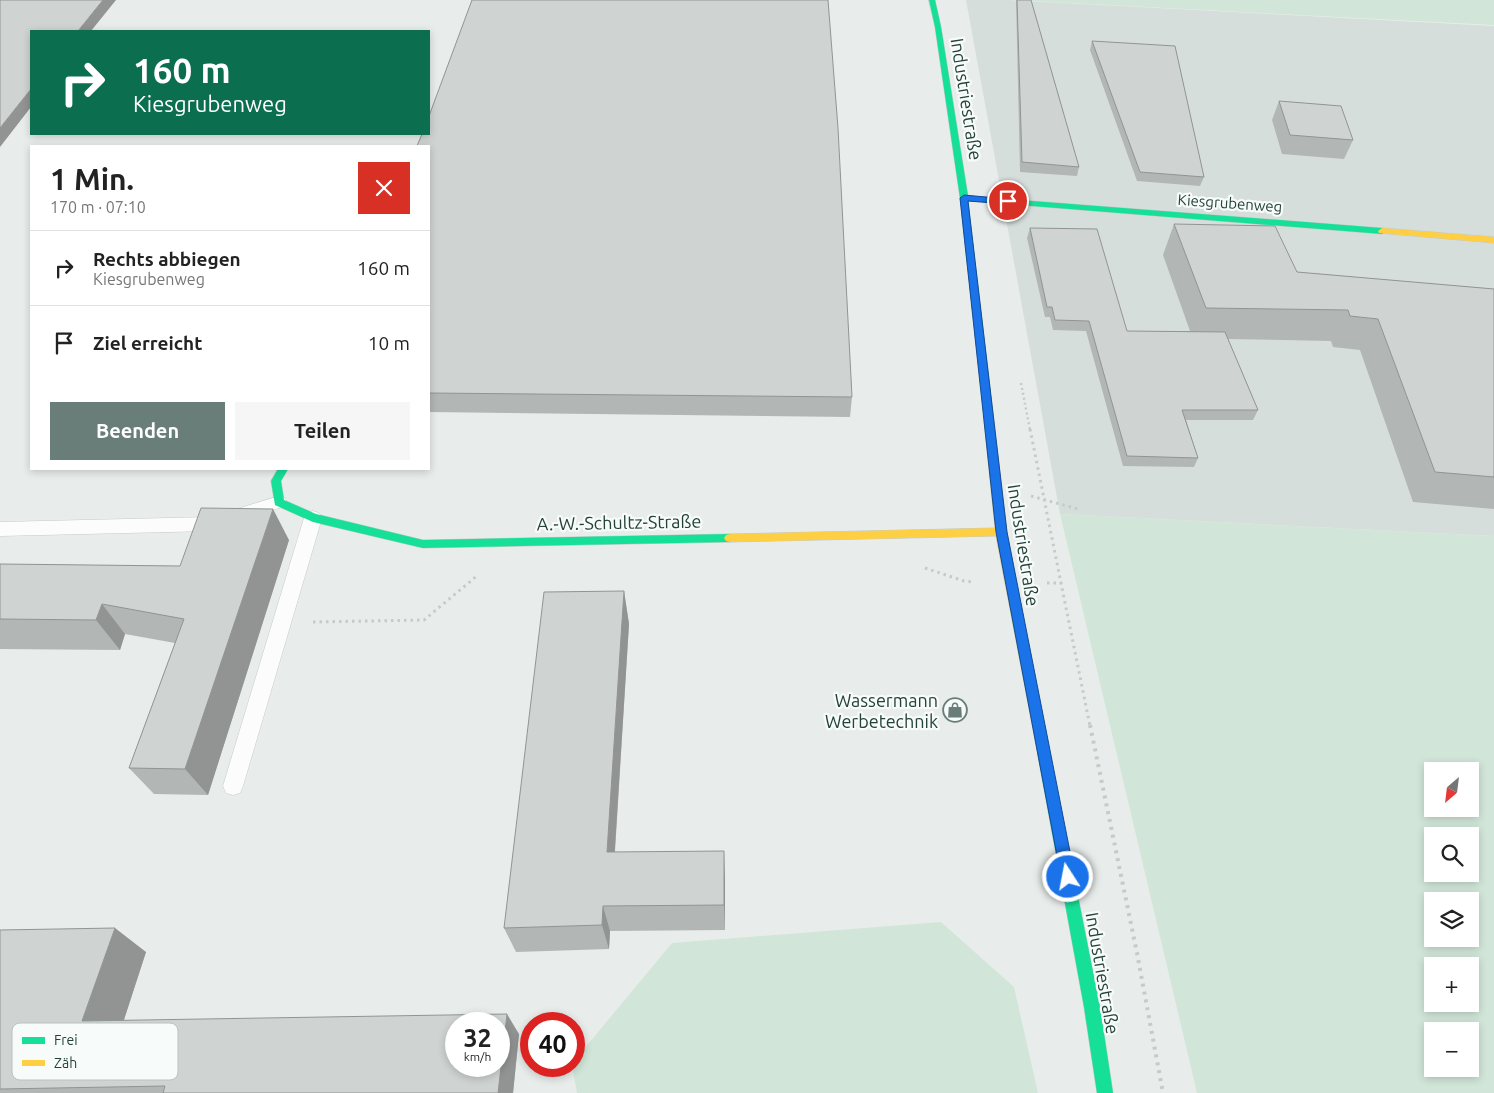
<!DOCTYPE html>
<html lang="de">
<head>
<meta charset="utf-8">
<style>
  :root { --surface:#fff; --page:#f6f6f6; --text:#222; --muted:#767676; --line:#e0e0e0; --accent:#697e78 }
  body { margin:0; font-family:Ubuntu,sans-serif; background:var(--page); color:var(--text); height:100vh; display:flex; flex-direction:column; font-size:19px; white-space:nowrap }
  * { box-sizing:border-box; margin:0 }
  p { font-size:16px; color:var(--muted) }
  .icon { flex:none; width:28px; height:28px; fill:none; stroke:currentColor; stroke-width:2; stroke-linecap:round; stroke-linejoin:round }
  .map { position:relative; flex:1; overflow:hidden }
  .side { position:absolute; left:30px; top:145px; width:400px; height:325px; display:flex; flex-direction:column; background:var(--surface); border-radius:0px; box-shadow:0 2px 8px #0003 }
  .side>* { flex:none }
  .banner { position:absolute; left:30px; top:30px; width:400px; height:105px; border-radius:0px; box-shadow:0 2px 8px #0003; background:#0b6e4f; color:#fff; overflow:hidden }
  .needle { width:32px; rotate:208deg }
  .tools { position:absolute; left:1424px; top:762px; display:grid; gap:10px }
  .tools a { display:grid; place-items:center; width:55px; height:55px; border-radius:0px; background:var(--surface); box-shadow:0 2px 8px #0003; font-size:25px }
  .speed { position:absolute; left:445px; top:1012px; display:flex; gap:10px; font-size:25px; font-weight:700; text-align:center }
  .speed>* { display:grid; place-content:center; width:65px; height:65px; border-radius:50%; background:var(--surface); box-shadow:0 2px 8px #0003; line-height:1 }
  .speed small { font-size:12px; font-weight:400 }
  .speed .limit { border:8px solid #d22; background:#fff; color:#111 }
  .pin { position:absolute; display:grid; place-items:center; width:42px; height:42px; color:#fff; margin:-21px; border:2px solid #fff; border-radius:50%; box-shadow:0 1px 5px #0007 }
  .me { position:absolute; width:55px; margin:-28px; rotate:349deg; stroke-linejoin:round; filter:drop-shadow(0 0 4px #0008) }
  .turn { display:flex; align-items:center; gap:18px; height:105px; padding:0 20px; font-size:22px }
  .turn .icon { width:65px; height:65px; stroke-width:2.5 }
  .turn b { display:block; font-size:35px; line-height:42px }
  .round { display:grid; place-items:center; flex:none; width:52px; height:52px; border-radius:0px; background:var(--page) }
  .headline { display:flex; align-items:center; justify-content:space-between; height:85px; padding:0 20px }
  h1 { font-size:30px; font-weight:700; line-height:38px }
  .action { display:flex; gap:10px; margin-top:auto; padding:10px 20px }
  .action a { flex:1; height:58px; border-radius:0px; background:var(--accent); color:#fff; font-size:20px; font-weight:700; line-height:58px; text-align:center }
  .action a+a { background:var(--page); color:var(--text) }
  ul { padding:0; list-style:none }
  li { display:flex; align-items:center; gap:15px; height:75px; padding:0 20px; border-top:1px solid var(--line) }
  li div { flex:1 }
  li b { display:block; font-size:19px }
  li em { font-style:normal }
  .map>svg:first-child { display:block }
  .built { fill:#d6dedb }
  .green { fill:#d1e6d8; fill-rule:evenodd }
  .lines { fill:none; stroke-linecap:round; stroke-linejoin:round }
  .lane-casing { stroke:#c5cac8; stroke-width:1 }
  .fast-casing { stroke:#c3cbc8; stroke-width:1 }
  .slow-casing { stroke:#c3cbc8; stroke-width:1 }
  .path-far2 { stroke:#c3ccca; stroke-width:2.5; stroke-dasharray:2 3; stroke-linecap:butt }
  .path-far1 { stroke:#c3ccca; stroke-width:3; stroke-dasharray:2.5 4; stroke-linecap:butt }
  .path { stroke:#c3ccca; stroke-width:4; stroke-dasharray:3 5; stroke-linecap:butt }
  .lane { fill:#fcfcfc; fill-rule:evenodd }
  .fast { fill:#16e098; fill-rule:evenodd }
  .slow { fill:#ffcf43; fill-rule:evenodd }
  .wall { fill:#b2b6b5 }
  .shaded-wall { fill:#919493 }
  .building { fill:#cfd4d2; stroke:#919493; fill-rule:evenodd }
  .route { fill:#1a73e8; stroke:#114b97 }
  .labels { text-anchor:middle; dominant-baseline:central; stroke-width:4.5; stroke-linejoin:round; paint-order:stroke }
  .far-street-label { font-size:15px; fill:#24423a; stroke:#f7fbf9 }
  .street-label { font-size:18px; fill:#24423a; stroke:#f7fbf9 }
  .poi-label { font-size:18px; fill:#24423a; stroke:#f7fbf9; text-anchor:end }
  .key { fill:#f7fbf9; stroke:#b8c4c0; stroke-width:1 }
  .key-label { font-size:14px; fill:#24423a }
</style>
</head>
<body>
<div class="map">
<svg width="1494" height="1093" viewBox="0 0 1494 1093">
  <rect width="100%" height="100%" fill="#e8edeb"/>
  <path class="built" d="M 966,0 L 1009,0 L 1494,26 L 1494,536 L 1060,514 Z"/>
  <path class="green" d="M 1011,0 L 1494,0 L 1494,25 Z
    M 1060,514 L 1494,536 L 1494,1093 L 1197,1093 ZM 1432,771 L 1470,771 L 1470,809 L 1432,809 ZM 1432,836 L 1470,836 L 1470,874 L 1432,874 ZM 1432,901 L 1470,901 L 1470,939 L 1432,939 ZM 1432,966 L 1470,966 L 1470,1004 L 1432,1004 ZM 1432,1031 L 1470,1031 L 1470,1069 L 1432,1069 Z
    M 941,922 L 1014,987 L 1038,1093 L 577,1093 L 572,1066 L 574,1061 L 672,943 Z"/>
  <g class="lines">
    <g class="lane-casing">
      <path id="lane" d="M 279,496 L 285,498 L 287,502 L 285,506 L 211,531 L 0,536 L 0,522 L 211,517 Z
        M 313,511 L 319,513 L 322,518 L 243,786 L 240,793 L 233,795 L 226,793 L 223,786 L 304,518 L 307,513 Z"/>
    </g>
    <g class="fast-casing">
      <path id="fast" d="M 929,0 L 935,0 L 941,27 L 968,196 L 1382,228 L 1386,231 L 1382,234 L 968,201 L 994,421 L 989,425 L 985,424 L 960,198 L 935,27 Z
        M 278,469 L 288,469 L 281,481 L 284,500 L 316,514 L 423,540 L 730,534 L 734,535 L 736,538 L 734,541 L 730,542 L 423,548 L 313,522 L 275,505 L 271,481 Z
        M 1041,734 L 1046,736 L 1047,740 L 1100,1007 L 1113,1093 L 1097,1093 L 1084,1007 L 1035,740 L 1036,736 Z"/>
    </g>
    <g class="slow-casing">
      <path id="slow" d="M 1382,228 L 1494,237 L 1494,243 L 1379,233 L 1378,231 Z
        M 989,417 L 994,421 L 1007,532 L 1047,740 L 1046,744 L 1041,746 L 1036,744 L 1035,740 L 996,536 L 730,542 L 726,541 L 724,538 L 726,535 L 730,534 L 995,528 L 984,421 Z"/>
    </g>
    <path class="path-far2" d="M 1021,383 L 1030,430"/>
    <path class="path-far1" d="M 1030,429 L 1061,583
      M 1031,496 L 1078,509
      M 925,568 L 964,581 L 974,582
      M 1047,583 L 1061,583 L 1090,726
      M 313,622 L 424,620 L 478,575"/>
    <path class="path" d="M 1090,725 L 1137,953 L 1163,1093"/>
    <use href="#lane" class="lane"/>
    <use href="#fast" class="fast"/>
    <use href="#slow" class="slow"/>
  </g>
  <path class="wall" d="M 1016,0 L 1031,0 L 1079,167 L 1077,176 L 1020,172 Z
    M 1092,41 L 1204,177 L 1200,186 L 1137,181 L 1090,50 Z
    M 1279,101 L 1353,140 L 1344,159 L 1282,154 L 1272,120 Z
    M 429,146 L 852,397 L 850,417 L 429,412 Z
    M 1174,224 L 1297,272 L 1494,289 L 1494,509 L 1413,502 L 1360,350 L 1333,347 L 1331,341 L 1228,339 L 1258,410 L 1253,420 L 1186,420 L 1198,458 L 1194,467 L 1123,466 L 1086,331 L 1053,330 L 1050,317 L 1045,317 L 1027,238 L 1030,228 L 1127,331 L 1190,331 L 1163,255 Z
    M 289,540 L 208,795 L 154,794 L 129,768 L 175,643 L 125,634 L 120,650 L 0,649 L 0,564 L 180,566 Z
    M 624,591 L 629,624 L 615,852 L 725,878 L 725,930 L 610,931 L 609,949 L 516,952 L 504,928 Z
    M 0,930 L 146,952 L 124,1020 L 519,1034 L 513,1093 L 0,1093 Z"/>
  <path class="shaded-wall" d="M 103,0 L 116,0 L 91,31 L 78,31 Z
    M 31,89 L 31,107 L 0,147 L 0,128 Z
    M 273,509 L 289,540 L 208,795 L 185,769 Z
    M 624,591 L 629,624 L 613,879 L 607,852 Z
    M 102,604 L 125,634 L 120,650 L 96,620 Z
    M 724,851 L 725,878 L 725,930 L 724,905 Z
    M 603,906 L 610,931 L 609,949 L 602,925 Z
    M 115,928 L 146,952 L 117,1041 L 82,1021 Z
    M 507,1014 L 519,1034 L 513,1093 L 498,1093 Z"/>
  <path class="building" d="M 0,0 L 103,0 L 78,31 L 31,31 L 31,89 L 0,128 Z
    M 472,0 L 828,0 L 838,128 L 852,397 L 429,393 L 429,146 L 417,146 L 422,134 L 429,134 L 429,116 Z
    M 1017,0 L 1031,0 L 1079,167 L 1022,162 Z
    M 1092,41 L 1175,46 L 1204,177 L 1140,172 Z
    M 1279,101 L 1341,106 L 1353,140 L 1290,135 Z
    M 1174,224 L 1275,226 L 1297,272 L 1494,289 L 1494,477 L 1435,472 L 1378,319 L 1350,316 L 1348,310 L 1206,308 Z
    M 1030,228 L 1097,229 L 1127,331 L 1225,332 L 1258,410 L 1182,410 L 1198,458 L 1127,456 L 1089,321 L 1055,320 L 1052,307 L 1047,307 Z
    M 201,508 L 273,509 L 185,769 L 129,768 L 184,619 L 102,604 L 96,620 L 0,619 L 0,564 L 180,566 Z
    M 624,591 L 607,852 L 724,851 L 724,905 L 603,906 L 602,925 L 504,928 L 544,592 Z
    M 115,928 L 82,1021 L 507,1014 L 498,1093 L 163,1093 L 165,1086 L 0,1089 L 0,930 ZM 456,1024 L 499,1024 L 499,1066 L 456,1066 Z"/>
  <path class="route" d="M 964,195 L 1008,199 L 1012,201 L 1008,204 L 968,201 L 1007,532 L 1075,877 L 1073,882 L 1068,884 L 1063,882 L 1061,877 L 996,532 L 960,198 Z"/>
  <defs>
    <g id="shop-ring" transform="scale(1.25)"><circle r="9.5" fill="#f7fbf9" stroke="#697e78" stroke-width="1.5"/><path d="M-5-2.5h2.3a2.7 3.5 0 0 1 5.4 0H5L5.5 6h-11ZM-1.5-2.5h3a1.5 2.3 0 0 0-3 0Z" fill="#697e78"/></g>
  </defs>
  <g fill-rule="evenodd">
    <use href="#shop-ring" x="955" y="710"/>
  </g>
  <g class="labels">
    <g class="far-street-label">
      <text transform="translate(1230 203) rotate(4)">Kiesgrubenweg</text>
    </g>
    <g class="street-label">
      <text transform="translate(967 99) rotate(81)">Industriestraße</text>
      <text transform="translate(619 522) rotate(-1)">A.-W.-Schultz-Straße</text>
      <text transform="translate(1024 545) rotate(81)">Industriestraße</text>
      <text transform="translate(1103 973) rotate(80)">Industriestraße</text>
    </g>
    <g class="poi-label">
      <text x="938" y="700">Wassermann<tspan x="938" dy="21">Werbetechnik</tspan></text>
    </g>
  </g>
  <rect x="12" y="1023" width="166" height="57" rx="8" class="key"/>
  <rect x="22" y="1037" width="23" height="7" fill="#16e098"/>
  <rect x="22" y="1060" width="23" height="6" fill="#ffcf43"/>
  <g class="key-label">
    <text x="54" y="1045">Frei</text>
    <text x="54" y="1068">Zäh</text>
  </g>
</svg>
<div class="tools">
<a><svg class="needle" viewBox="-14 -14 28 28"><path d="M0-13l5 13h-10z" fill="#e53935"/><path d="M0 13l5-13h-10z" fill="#767676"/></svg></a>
<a><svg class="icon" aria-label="search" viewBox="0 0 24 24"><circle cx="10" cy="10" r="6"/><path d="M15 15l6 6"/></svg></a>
<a><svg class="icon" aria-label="layers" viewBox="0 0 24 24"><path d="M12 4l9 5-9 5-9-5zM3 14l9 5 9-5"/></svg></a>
<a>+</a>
<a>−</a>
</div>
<div class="speed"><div>32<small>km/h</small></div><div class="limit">40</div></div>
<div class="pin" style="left:1008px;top:201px;background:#d93025"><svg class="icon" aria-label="arrive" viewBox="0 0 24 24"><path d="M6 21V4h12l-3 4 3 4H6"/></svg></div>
<svg class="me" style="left:1068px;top:877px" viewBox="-20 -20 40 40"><circle r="17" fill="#1a73e8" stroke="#fff" stroke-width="3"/><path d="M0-11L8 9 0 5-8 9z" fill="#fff"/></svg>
<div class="banner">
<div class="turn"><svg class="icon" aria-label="right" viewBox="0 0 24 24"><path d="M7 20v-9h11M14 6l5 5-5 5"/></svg><div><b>160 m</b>Kiesgrubenweg</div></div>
</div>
<section class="side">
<div class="headline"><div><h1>1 Min.</h1><p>170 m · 07:10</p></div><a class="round" style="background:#d93025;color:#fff"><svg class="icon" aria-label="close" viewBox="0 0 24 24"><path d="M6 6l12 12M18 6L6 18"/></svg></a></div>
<ul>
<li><svg class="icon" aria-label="right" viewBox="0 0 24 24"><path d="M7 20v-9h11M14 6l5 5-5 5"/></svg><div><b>Rechts abbiegen</b><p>Kiesgrubenweg</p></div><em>160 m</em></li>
<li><svg class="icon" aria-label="arrive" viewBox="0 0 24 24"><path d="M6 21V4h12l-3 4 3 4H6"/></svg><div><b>Ziel erreicht</b></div><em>10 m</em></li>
</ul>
<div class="action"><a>Beenden</a><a>Teilen</a></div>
</section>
</div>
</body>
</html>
